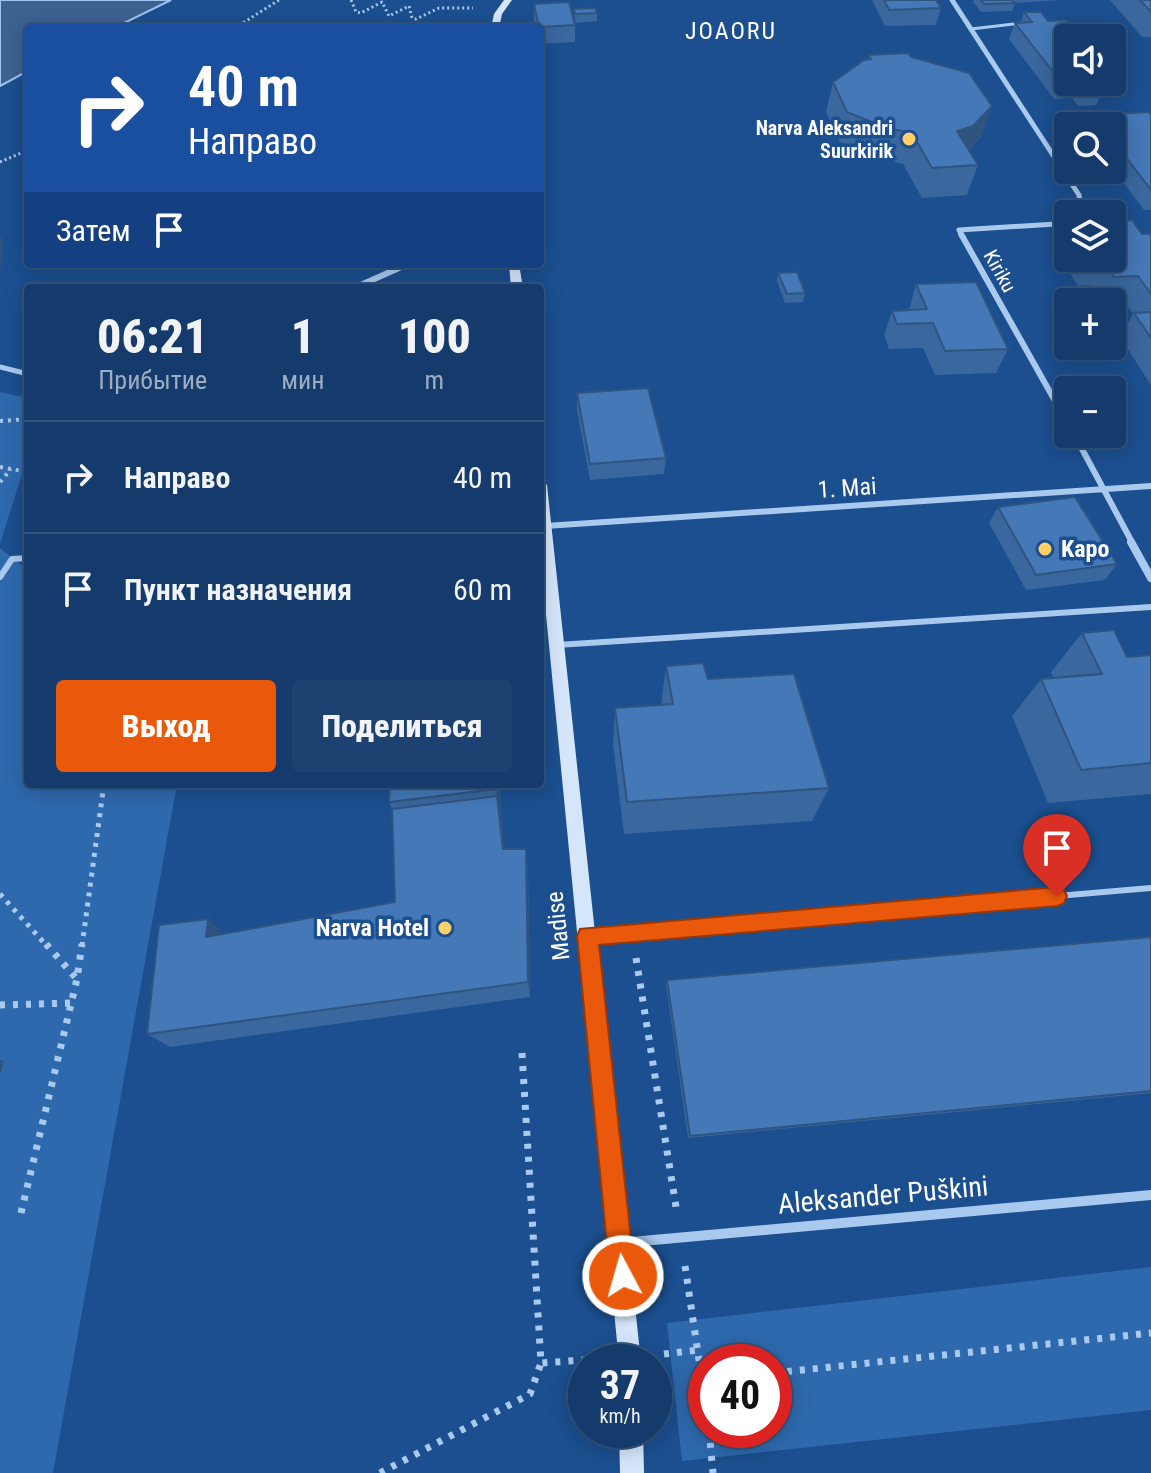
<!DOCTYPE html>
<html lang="ru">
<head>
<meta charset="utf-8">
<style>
  :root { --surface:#143b6b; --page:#1d4271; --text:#f1f3f6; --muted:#9dadc1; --line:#33557e; --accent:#ea580c }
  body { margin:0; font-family:"Roboto Condensed",sans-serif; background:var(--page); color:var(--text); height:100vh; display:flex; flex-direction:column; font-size:30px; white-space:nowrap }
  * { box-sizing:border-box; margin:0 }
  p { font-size:26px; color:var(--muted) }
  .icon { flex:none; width:44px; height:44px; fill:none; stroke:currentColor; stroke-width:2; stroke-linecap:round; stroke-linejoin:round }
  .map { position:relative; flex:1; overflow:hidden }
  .sheet { position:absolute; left:24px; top:284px; width:520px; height:504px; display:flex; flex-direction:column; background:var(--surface); border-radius:8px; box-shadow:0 4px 20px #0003,0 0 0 2px var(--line) }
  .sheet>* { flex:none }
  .hud { position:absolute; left:24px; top:24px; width:520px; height:244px; border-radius:8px; box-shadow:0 4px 20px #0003,0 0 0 2px var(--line); background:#1a4fa0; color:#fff; overflow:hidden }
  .buttons { position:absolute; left:1054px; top:24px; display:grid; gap:16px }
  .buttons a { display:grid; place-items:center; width:72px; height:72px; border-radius:8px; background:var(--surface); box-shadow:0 4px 20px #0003,0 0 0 2px var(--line); font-size:40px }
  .speed { position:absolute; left:568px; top:1344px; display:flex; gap:16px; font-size:40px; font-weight:700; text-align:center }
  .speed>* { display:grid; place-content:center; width:104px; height:104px; border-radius:50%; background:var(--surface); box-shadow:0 4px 20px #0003,0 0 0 2px var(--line); line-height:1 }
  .speed small { font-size:20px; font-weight:400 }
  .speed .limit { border:12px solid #d22; background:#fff; color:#111 }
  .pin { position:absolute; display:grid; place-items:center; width:68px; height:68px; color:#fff; margin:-82px -34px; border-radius:50% 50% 50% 0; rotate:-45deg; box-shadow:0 0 8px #0007 }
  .pin .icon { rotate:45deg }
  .me { position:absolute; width:88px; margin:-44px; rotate:354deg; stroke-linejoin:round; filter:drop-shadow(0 0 6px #0008) }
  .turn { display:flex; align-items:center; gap:28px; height:168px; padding:0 32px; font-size:36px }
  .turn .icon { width:104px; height:104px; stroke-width:2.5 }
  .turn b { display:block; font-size:56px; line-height:68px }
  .then { display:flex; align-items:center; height:76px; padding:0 32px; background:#0003; gap:16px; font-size:30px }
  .eta { display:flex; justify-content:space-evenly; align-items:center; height:136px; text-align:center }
  .eta b { font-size:48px; font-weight:800; line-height:56px }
  .primary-button { display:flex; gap:16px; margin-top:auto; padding:16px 32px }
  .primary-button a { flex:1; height:92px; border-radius:8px; background:var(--accent); color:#fff; font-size:32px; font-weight:800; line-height:92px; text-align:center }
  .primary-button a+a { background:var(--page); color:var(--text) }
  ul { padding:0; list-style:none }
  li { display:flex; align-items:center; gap:24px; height:112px; padding:0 32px; border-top:2px solid var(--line) }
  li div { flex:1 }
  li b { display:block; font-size:30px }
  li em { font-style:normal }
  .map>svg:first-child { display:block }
  .green { fill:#2e69ad; fill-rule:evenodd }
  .water { fill:#3c6290; stroke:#9cc4f0; stroke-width:2 }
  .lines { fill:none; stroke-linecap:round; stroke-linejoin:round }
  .path-far3 { stroke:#a9c9ee; stroke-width:3; stroke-dasharray:2 3; stroke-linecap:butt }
  .path-far2 { stroke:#a9c9ee; stroke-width:4; stroke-dasharray:3 5; stroke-linecap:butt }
  .path-far1 { stroke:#a9c9ee; stroke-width:5; stroke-dasharray:4 6; stroke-linecap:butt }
  .path { stroke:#a9c9ee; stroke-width:7; stroke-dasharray:5 8; stroke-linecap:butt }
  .lane-far2 { stroke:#a9c9ee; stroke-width:3 }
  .lane-far1 { stroke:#a9c9ee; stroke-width:5 }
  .lane { stroke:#a9c9ee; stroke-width:6 }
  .street-far3 { stroke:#a9c9ee; stroke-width:5 }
  .street-far2 { stroke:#a9c9ee; stroke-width:6 }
  .street-far1 { stroke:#a9c9ee; stroke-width:8 }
  .street { stroke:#a9c9ee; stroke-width:10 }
  .secondary { fill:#d6e6fa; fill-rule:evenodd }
  .wall { fill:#3a679d }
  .shaded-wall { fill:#305480 }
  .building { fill:#4478b7; stroke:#305480; stroke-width:2 }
  .route { fill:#ea580c; stroke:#983908; stroke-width:2 }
  .poi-dot { fill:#ffd166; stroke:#1b4f8f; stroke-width:3 }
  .labels { text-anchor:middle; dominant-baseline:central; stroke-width:7; stroke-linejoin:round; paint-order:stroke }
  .far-poi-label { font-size:20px; font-weight:bold; fill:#fff; stroke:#1b4f8f; text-anchor:end }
  .far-street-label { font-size:20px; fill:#fff; stroke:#1b4f8f }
  .far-quarter-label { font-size:24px; letter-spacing:2px; fill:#fff; stroke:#1b4f8f }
  .street-label { font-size:24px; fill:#fff; stroke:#1b4f8f }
  .poi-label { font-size:24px; font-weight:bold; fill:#fff; stroke:#1b4f8f; text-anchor:start }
  .near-street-label { font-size:28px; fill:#fff; stroke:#1b4f8f }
</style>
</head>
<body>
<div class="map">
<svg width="1151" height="1473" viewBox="0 0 1151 1473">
  <rect width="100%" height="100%" fill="#1b4f8f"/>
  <path class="green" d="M 0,392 L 28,398 L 28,455 L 0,544 Z
    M 0,548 L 28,570 L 28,784 L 177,784 L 53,1473 L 0,1473 Z
    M 1151,1267 L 1151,1410 L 682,1461 L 667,1323 ZM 706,1362 L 774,1362 L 774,1430 L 706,1430 Z"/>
  <path class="water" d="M 0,0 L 171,0 L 114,28 L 28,28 L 28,71 L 0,86 Z"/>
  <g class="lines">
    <path class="path-far3" d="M 351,0 L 356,12 L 361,13 L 382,2 L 389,16 L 409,6 L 412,18 L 416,19 L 439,8 L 473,8
      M 235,28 L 279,0
      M 0,162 L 28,150"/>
    <path class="path-far2" d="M 0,421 L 28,419
      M 0,467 L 22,471
      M 0,482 L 11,469"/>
    <path class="path-far1" d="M 0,894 L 47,946
      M 82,946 L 104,784"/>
    <path class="path" d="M 46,944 L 76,978
      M 636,958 L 677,1213
      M 0,1005 L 71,1003
      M 522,1053 L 541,1363 L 598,1359
      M 21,1213 L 77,979 L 82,944
      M 685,1266 L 706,1407
      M 664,1354 L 698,1350
      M 774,1373 L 1151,1333
      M 709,1430 L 713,1473
      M 380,1473 L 530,1394 L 541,1363"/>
    <path class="lane-far2" d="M 971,29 L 1023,23"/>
    <path class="lane-far1" d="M 0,367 L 28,374"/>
    <path class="lane" d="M 0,577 L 12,559 L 28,558
      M 557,645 L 1151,607
      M 589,936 L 1151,888"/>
    <path class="street-far3" d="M 952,0 L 1079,195 L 1081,208 L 1077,214
      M 962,236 L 959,230 L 1056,224 L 1068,219"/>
    <path class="street-far2" d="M 961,234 L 1068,424
      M 354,288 L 408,264
      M 1074,434 L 1133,544
      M 545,526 L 1151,486"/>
    <path class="street-far1" d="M 1131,542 L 1151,578"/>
    <path class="street" d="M 620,1243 L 1151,1195"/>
    <path class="secondary" d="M 504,0 L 512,0 L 502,14 L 499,28 L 491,28 L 494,14 Z
      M 509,264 L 519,264 L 523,288 L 511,288 Z
      M 540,480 L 547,485 L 641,1362 L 619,1362 L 540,553 Z
      M 619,1430 L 643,1430 L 644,1473 L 620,1473 Z"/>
  </g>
  <path class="wall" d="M 872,0 L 936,0 L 941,8 L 936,25 L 885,26 Z
    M 974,0 L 1061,0 L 1015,3 L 1012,11 L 981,12 L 973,2 Z
    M 1110,0 L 1151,0 L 1151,37 L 1142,37 Z
    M 534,4 L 575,25 L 575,42 L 540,44 L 540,28 L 536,28 L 534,20 Z
    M 574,9 L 597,13 L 597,21 L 575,23 Z
    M 1024,12 L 1041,12 L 1068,82 L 1112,82 L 1112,75 L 1116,80 L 1108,97 L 1100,97 L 1096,105 L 1078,106 L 1072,98 L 1054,99 L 1009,39 L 1015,23 L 1021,22 Z
    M 869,55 L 911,57 L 982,136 L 969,150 L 978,165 L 967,195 L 922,198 L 903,164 L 878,158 L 840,142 L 826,112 L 833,82 L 868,59 Z
    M 1094,115 L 1151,115 L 1151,210 L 1144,210 L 1112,167 L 1112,126 L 1089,126 Z
    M 1142,234 L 1151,234 L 1151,385 L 1120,337 L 1133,314 L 1124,301 L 1100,302 L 1089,285 L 1078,286 L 1066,267 L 1070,258 L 1112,258 Z
    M 1068,240 L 1068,254 L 1064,248 Z
    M 778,273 L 805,293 L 803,302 L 785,303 L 777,281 Z
    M 916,284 L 1008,349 L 996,373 L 935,375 L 923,348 L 889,349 L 884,335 L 892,311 L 909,310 Z
    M 577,393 L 666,458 L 664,474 L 590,480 L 577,410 Z
    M 998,507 L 1117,564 L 1105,580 L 1026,590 L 989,523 Z
    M 1082,633 L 1127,657 L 1151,655 L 1151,794 L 1048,803 L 1012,716 L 1041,679 L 1053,678 L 1051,672 Z
    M 666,666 L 708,679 L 829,788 L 812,821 L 624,834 L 613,744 L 615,708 L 661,705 Z
    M 390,784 L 500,784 L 501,818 L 504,849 L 526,849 L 528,870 L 530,997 L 170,1047 L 147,1034 L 223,934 L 395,902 L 392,809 L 389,802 Z
    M 1151,937 L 1151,1093 L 688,1138 L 666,985 L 667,980 Z"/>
  <path class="shaded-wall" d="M 992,106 L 982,136 L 963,156 L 957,131 Z
    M 0,235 L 3,241 L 0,275 Z
    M 496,784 L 500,784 L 501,818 L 506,869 L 503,849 Z
    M 526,849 L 528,870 L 530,997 L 528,982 Z
    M 208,919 L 226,936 L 206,937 Z
    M 0,1060 L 4,1061 L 0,1075 Z"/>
  <path class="building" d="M 884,0 L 936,0 L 941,8 L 889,10 Z
    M 981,0 L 1012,0 L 1015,3 L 984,4 Z
    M 1140,0 L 1151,0 L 1151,12 Z
    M 569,2 L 575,25 L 539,27 L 534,4 Z
    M 595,8 L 597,13 L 575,14 L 574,9 Z
    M 1024,12 L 1041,12 L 1048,21 L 1066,20 L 1081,38 L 1068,38 L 1068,82 L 1070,82 L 1061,82 L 1015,23 L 1032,22 Z
    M 908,53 L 911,57 L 969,73 L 992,106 L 973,126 L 957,131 L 978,165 L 932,168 L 912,133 L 887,128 L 847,112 L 833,82 L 864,60 L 871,59 L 869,55 Z
    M 1079,82 L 1098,82 L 1103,89 L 1085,90 Z
    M 1149,112 L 1151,115 L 1151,190 L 1112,139 L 1112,126 L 1102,126 L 1094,115 Z
    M 1132,220 L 1142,234 L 1151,234 L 1151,294 L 1138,276 L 1114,277 L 1102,261 L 1090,261 L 1088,258 L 1112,258 L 1112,221 Z
    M 797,272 L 805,293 L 787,294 L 778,273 Z
    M 976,282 L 1008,349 L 945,351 L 933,323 L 897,324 L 892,311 L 927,309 L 916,284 Z
    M 483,283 L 483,288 L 427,288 L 427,286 Z
    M 1151,312 L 1151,338 L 1134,313 Z
    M 648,388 L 666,458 L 590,464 L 577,393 Z
    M 1075,497 L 1117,564 L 1036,575 L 998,507 Z
    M 1114,630 L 1127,657 L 1151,655 L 1151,763 L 1081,770 L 1041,679 L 1102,674 L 1082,633 Z
    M 703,663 L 708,679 L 794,674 L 829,788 L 627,802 L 615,708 L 673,704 L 666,666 Z
    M 390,784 L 496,784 L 496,789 L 389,802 Z
    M 497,796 L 503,849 L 526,849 L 528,982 L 147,1034 L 159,925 L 208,919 L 206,937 L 395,902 L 392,809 Z
    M 1151,937 L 1151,1091 L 690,1136 L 667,980 Z"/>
  <path class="route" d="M 1057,887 L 1064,890 L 1067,896 L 1064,903 L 1057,906 L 599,945 L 635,1276 L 632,1285 L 623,1289 L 614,1285 L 610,1276 L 577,936 L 580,929 Z"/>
  <g class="poi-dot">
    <circle cx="909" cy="139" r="8"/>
    <circle cx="1045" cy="549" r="8"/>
    <circle cx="445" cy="928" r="8"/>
  </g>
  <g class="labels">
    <g class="far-poi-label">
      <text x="893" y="128">Narva Aleksandri<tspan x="893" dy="23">Suurkirik</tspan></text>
    </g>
    <g class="far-street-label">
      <text transform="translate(1000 271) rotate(61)">Kiriku</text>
    </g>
    <g class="far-quarter-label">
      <text x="731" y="31">JOAORU</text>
    </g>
    <g class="street-label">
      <text transform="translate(847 488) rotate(-4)">1. Mai</text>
      <text transform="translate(558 926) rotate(-96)">Madise</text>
    </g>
    <g class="poi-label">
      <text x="1061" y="549">Kapo</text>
      <text x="429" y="928" text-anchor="end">Narva Hotel</text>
    </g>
    <g class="near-street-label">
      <text transform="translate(883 1195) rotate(-5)">Aleksander Puškini</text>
    </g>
  </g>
</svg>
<div class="buttons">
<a><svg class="icon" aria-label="sound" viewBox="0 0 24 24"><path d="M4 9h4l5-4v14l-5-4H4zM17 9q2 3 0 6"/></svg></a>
<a><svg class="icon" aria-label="search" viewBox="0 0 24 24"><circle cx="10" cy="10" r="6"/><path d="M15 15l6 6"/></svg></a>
<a><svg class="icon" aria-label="layers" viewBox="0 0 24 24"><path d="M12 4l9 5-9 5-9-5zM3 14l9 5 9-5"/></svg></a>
<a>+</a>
<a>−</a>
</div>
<div class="speed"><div>37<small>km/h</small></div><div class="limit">40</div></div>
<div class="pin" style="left:1057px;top:896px;background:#d93025"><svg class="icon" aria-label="arrive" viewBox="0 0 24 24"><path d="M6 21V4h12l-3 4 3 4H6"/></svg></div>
<svg class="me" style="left:623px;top:1276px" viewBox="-20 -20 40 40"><circle r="17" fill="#ea580c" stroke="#fff" stroke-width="3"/><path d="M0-11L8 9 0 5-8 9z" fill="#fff"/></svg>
<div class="hud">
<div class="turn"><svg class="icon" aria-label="right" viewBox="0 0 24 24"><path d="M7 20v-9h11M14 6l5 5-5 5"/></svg><div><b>40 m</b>Направо</div></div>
<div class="then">Затем<svg class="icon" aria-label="arrive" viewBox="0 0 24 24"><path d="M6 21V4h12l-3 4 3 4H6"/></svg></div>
</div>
<section class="sheet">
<div class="eta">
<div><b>06:21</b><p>Прибытие</p></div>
<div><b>1</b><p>мин</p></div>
<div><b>100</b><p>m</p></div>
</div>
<ul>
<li><svg class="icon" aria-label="right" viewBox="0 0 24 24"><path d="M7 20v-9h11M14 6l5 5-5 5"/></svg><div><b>Направо</b></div><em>40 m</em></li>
<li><svg class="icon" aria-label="arrive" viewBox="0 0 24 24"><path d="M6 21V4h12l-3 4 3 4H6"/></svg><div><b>Пункт назначения</b></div><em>60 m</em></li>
</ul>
<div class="primary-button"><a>Выход</a><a>Поделиться</a></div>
</section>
</div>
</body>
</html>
